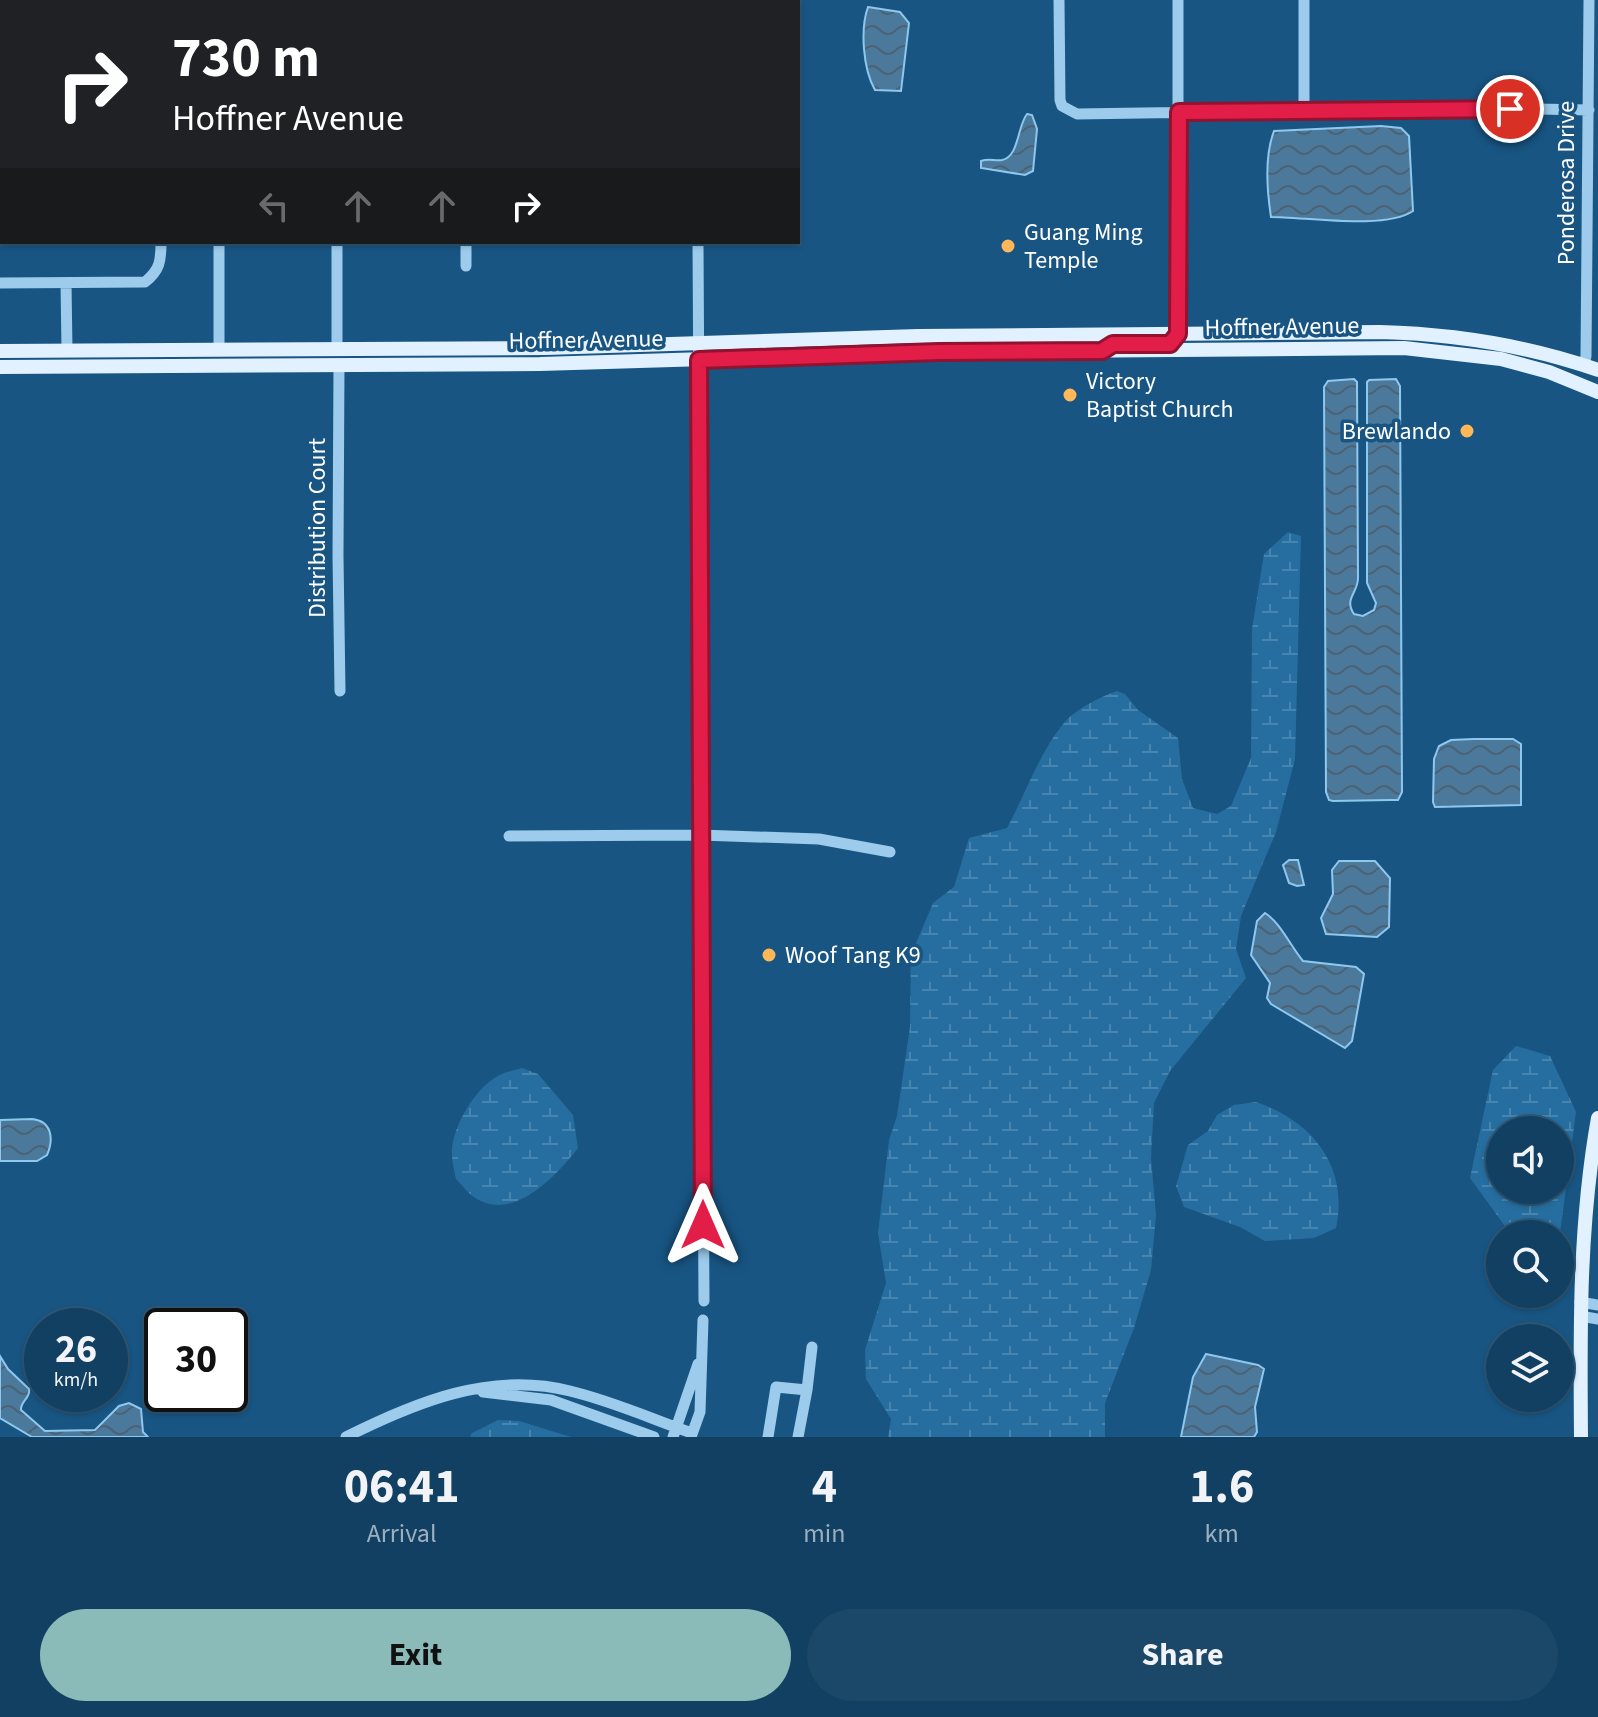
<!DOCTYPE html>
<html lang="en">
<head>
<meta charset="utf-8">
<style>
  :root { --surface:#124062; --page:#1b4768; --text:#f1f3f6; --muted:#9cafbe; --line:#315977; --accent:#8bbbb9 }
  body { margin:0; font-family:"Source Sans 3",sans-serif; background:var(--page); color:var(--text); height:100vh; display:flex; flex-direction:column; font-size:30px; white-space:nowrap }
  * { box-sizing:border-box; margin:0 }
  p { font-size:26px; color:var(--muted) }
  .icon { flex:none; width:44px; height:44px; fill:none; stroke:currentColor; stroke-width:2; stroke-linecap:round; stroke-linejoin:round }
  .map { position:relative; height:1437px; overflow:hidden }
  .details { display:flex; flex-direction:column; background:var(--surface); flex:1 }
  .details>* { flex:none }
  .banner { position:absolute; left:0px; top:0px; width:800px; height:244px; box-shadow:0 2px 6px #0004,0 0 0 2px var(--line); background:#202124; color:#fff; overflow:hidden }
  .fabs { position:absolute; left:1486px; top:1116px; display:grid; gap:16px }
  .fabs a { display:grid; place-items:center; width:88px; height:88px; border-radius:50%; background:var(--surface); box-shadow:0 2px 6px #0004,0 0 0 2px var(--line); font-size:40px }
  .speed { position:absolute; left:24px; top:1308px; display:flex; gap:16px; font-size:40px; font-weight:700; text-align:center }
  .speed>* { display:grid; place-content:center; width:104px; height:104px; border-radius:50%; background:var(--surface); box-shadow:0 2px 6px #0004,0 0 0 2px var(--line); line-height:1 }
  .speed small { font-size:20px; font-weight:400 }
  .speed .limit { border:4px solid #111; border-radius:12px; background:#fff; color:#111 }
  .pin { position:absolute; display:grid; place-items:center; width:68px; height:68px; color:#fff; margin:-34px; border:4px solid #fff; border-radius:50%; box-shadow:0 2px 8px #0007 }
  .me { position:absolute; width:88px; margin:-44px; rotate:0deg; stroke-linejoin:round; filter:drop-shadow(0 0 6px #0008) }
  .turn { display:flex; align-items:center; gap:28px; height:168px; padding:0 40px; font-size:36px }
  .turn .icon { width:104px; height:104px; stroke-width:2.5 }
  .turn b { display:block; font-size:56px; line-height:68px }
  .lanes { display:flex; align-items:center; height:76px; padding:0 40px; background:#0003; justify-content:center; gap:40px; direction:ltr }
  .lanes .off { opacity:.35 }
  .eta { display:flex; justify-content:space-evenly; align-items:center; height:136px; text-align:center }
  .eta b { font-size:48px; font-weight:700; line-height:56px }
  .cta { display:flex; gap:16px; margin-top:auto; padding:16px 40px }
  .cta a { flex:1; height:92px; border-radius:48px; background:var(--accent); color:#111; font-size:32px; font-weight:700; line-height:92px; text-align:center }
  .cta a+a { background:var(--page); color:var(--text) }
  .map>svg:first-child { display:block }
  .wetland { fill:url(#wetland-marsh); fill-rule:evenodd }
  .water { fill:url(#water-waves); stroke:#8ec8ef; stroke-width:2 }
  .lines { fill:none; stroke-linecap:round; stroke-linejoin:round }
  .minor { stroke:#9ccbec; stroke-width:11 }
  .major { stroke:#e1f1ff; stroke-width:14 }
  .route-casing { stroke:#92132f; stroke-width:20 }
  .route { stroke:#e11d48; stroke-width:14 }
  .poi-dot { fill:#ffb757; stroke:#185583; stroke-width:3 }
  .labels { text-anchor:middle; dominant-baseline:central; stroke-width:7; stroke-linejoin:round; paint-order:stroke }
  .street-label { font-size:24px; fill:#fff; stroke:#185583 }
  .poi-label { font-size:24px; fill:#fff; stroke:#185583; text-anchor:start }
</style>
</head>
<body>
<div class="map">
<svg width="1598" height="1437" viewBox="0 0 1598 1437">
  <defs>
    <pattern id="wetland-marsh" width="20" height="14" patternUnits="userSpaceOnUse" patternTransform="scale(2)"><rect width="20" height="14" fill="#266ea0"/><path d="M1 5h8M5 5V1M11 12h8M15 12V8" fill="none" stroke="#4784ae"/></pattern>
    <pattern id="water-waves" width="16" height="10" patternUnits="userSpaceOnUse" patternTransform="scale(2)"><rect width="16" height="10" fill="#4b799b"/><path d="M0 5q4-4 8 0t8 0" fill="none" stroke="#4c6274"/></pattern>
  </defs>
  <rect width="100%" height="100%" fill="#185583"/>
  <path class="wetland" d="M 1288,532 L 1301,536 L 1295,759 L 1276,832 L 1241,916 L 1236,949 L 1246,978 L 1170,1071 L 1154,1103 L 1151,1158 L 1156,1215 L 1151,1270 L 1134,1328 L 1105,1403 L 1105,1437 L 888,1437 L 891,1419 L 866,1379 L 865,1350 L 886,1283 L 878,1233 L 889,1140 L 897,1116 L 910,1027 L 911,955 L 933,903 L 954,887 L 969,838 L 1007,828 C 1026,793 1039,753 1064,723 C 1076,709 1100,697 1117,691 L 1125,694 L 1138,710 L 1178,738 L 1182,779 L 1193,808 L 1217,814 L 1231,806 L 1251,758 L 1252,629 L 1264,554 Z
    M 1516,1046 L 1550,1056 L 1576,1112 L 1560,1233 L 1507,1229 L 1470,1178 L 1493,1070 ZM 1560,1130 L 1560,1190 L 1500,1190 L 1500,1130 Z
    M 522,1068 L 538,1074 L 573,1115 L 578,1148 C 558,1174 516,1220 479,1200 C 470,1196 463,1186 456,1179 C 454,1169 451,1158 452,1148 C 455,1122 478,1083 504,1073 C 509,1071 516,1070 522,1068 Z
    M 1256,1102 C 1313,1121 1349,1167 1336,1228 L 1314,1238 L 1265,1241 L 1240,1227 L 1184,1207 L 1176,1186 L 1188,1145 L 1208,1131 L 1217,1115 L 1234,1105 Z
    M 498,1420 L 519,1421 L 571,1437 L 470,1437 L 472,1433 Z"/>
  <path class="water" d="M 868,7 L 900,12 L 909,23 L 901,91 L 875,90 C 863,69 860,29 868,7 Z
    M 1027,114 L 1032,115 L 1037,129 L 1033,171 L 1025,175 L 981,168 L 981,161 C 989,158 994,161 1002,160 C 1019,157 1017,127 1027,114 Z
    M 1381,126 L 1401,128 L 1409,136 L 1413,211 C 1385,230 1306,217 1271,217 C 1267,191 1264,157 1274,131 Z
    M 1354,379 L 1357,382 L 1358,579 C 1357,594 1344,599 1354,614 L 1363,616 L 1374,610 L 1376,603 L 1367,583 L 1367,382 L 1369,380 L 1396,379 L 1400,386 L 1402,792 L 1398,800 L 1390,800 L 1333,801 L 1329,800 L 1326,792 L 1324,387 L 1328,381 Z
    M 1474,739 L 1513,739 L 1521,744 L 1521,805 L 1435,807 L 1433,802 L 1434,759 L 1439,746 L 1451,740 Z
    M 1289,860 L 1298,860 L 1304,885 L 1297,886 L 1289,883 L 1283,865 Z
    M 1339,861 L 1375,861 L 1390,878 L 1389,927 L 1377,937 L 1326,934 L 1321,918 L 1333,894 L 1332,870 Z
    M 1265,913 C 1280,922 1291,947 1303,961 L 1356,967 L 1364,974 L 1352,1041 L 1345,1048 L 1271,1004 L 1267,998 L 1270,983 L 1251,955 L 1257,921 Z
    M 32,1119 C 52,1121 54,1139 47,1155 L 37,1161 L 0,1161 L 0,1120 Z
    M 1206,1354 L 1258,1365 L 1264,1369 L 1255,1407 L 1257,1432 L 1254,1437 L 1181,1437 L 1193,1377 Z
    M 0,1356 L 8,1369 L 29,1389 C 31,1398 20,1401 21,1410 L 45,1431 L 95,1430 L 119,1406 L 129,1403 L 141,1409 L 143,1432 L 148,1437 L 32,1437 L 0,1418 Z"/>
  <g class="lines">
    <path class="minor" d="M 697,0 L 698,2
      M 1059,0 L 1060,100 L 1062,106 L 1077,114 L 1478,108 L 1589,110
      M 1304,0 L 1304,110
      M 217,2 L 217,0
      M 0,188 L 2,188
      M 219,242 L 219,349
      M 337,242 L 337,349
      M 466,242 L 466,266
      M 698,242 L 704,1301
      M 0,283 L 145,282 C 160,270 161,261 161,242
      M 66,283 L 67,350
      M 1178,334 L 1178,0
      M 339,365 L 338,556 L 340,691
      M 1584,365 L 1586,356 L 1589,0
      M 509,836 L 700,835 L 819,839 L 890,852
      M 1580,1302 L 1598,1305
      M 1580,1316 L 1598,1319
      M 807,1390 L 812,1347
      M 483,1392 L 551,1400 L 654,1437
      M 346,1437 C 416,1402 491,1371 570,1391 C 612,1401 652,1419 692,1433
      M 673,1437 L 698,1364
      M 691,1437 L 700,1412 L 703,1320
      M 768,1437 L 776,1387 L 807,1390 L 798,1437"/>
    <path class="major" d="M 0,351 L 546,348 L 918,336 L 1380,332 C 1456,334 1526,345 1598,370
      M 0,367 L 540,364 L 939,352 L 1404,348 L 1501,359 L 1549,372 L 1598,392
      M 1581,1437 C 1580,1329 1579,1224 1598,1118"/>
  </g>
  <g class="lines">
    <g class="route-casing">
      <path id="route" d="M 703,1225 L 699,360 L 939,352 L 1102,351 L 1113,344 L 1170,344 L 1178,334 L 1179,112 L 1510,109"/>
    </g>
    <use href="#route" class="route"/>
  </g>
  <g class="poi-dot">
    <circle cx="1008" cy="246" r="8"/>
    <circle cx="1070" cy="395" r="8"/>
    <circle cx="1467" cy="431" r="8"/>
    <circle cx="769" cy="955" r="8"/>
  </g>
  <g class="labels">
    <g class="street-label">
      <text transform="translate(1566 183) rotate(-90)">Ponderosa Drive</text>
      <text transform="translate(1282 327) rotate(-1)">Hoffner Avenue</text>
      <text transform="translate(586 340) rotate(-1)">Hoffner Avenue</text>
      <text transform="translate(317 528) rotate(-90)">Distribution Court</text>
    </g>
    <g class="poi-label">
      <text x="1024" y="232">Guang Ming<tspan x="1024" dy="28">Temple</tspan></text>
      <text x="1086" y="381">Victory<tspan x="1086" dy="28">Baptist Church</tspan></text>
      <text x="1451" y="431" text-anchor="end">Brewlando</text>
      <text x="785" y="955">Woof Tang K9</text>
    </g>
  </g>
</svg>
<div class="fabs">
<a><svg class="icon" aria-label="sound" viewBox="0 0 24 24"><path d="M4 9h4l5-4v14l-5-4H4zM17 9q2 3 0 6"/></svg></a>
<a><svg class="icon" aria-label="search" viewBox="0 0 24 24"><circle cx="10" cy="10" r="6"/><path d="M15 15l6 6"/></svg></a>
<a><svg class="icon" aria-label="layers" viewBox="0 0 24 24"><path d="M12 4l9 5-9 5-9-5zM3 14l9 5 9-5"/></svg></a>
</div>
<div class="speed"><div>26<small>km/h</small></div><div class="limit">30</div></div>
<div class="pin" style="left:1510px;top:109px;background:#d93025"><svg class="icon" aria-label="arrive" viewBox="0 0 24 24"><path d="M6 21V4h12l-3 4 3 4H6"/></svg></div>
<svg class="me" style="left:703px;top:1225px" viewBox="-20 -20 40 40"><path d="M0-17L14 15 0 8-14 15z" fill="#e11d48" stroke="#fff" stroke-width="4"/></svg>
<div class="banner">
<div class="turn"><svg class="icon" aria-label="right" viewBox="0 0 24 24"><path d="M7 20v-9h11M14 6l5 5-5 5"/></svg><div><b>730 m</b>Hoffner Avenue</div></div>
<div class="lanes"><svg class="icon off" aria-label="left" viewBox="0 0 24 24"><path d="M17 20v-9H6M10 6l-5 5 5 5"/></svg><svg class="icon off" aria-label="ahead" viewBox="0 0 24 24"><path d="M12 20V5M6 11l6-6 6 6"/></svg><svg class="icon off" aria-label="ahead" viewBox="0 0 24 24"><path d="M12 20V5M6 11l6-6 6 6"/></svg><svg class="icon" aria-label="right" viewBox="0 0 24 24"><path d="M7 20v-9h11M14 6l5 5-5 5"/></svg></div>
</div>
</div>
<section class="details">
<div class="eta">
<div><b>06:41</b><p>Arrival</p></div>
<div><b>4</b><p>min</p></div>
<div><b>1.6</b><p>km</p></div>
</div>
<div class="cta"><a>Exit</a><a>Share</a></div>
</section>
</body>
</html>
